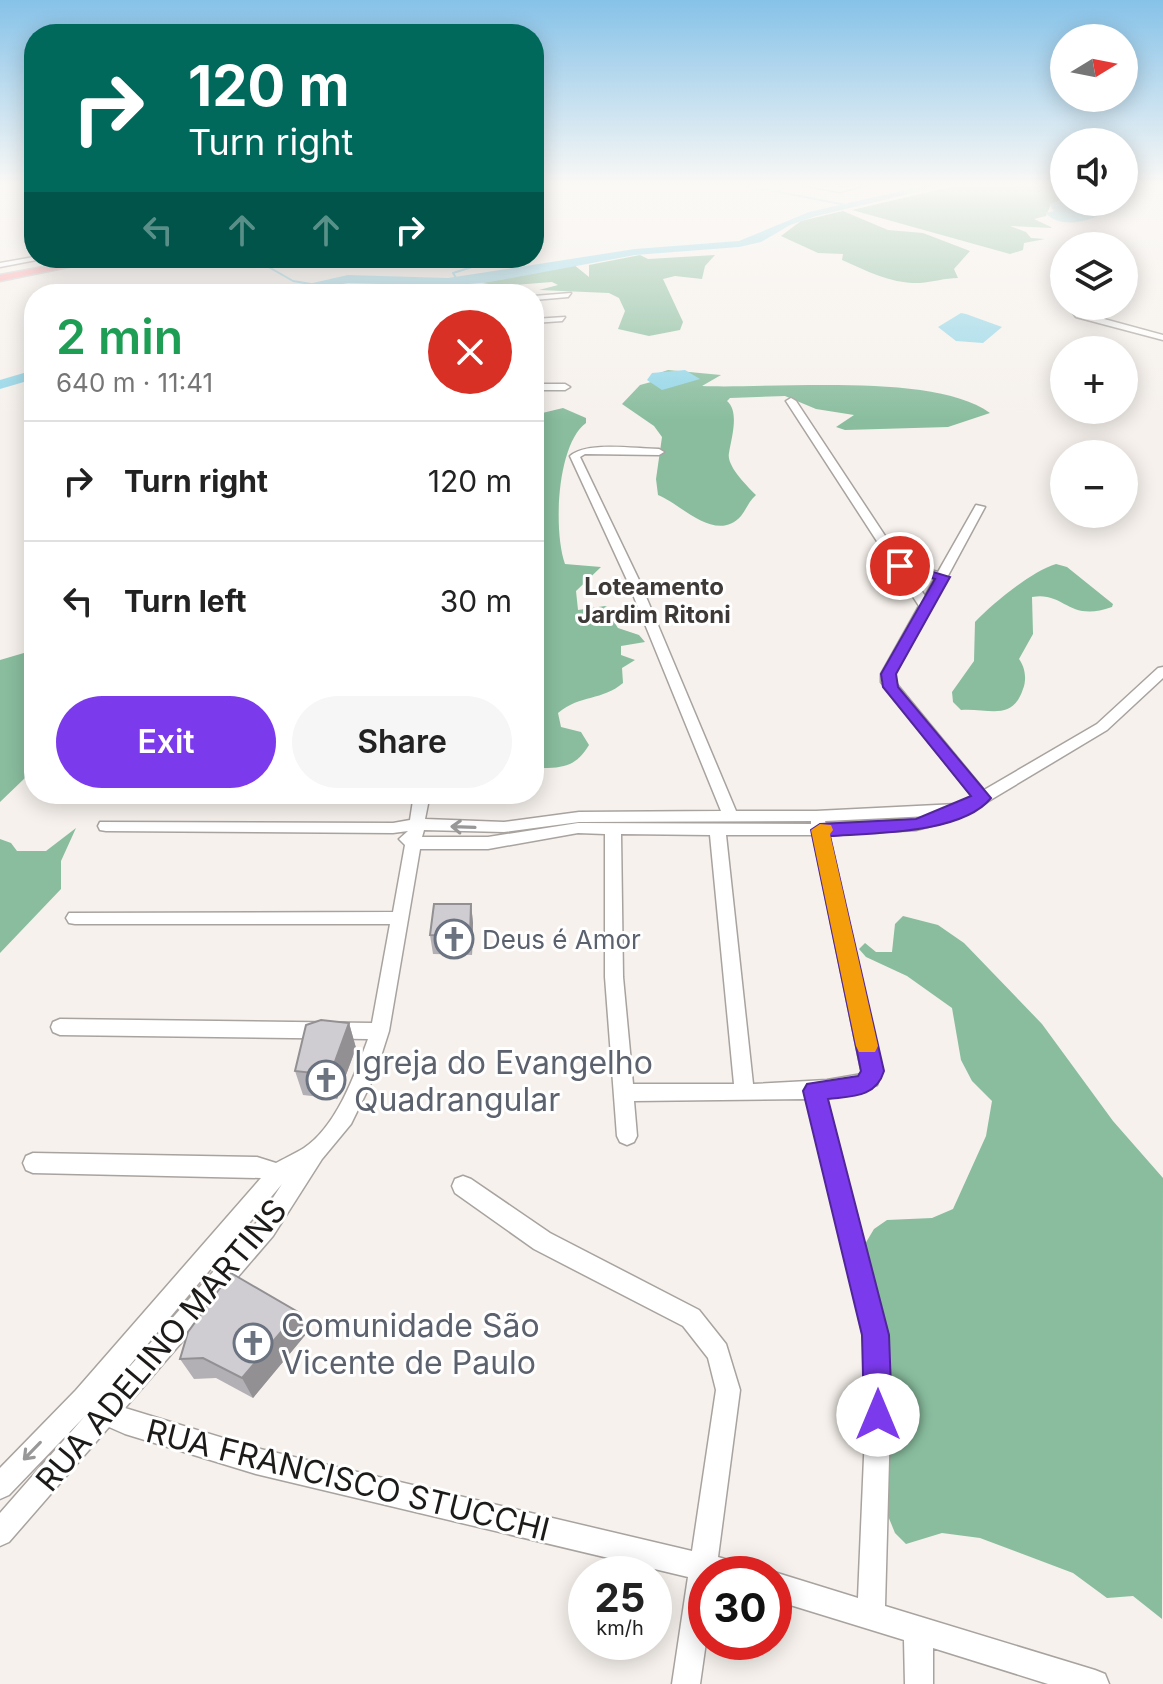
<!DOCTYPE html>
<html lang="en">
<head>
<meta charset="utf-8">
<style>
  :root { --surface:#fff; --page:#f6f6f6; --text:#222; --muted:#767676; --line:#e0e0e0; --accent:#7c3aed }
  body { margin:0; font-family:Inter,sans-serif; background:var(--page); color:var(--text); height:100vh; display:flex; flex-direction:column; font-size:30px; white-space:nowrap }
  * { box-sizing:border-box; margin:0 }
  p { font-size:26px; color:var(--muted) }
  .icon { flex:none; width:44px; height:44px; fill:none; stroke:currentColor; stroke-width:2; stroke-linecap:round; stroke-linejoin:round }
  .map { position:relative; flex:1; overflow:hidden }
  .sheet { position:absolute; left:24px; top:284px; width:520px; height:520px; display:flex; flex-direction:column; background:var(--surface); border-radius:32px; box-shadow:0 4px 20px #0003 }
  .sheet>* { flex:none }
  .top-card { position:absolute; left:24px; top:24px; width:520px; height:244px; border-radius:32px; box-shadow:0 4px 20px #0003; background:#00695c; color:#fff; overflow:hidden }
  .needle { width:52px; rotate:80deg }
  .fabs { position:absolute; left:1050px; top:24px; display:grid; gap:16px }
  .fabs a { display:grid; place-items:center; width:88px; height:88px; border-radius:50%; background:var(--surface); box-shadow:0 4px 20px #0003; font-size:40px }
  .speed { position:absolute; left:568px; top:1556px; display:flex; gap:16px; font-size:40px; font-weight:700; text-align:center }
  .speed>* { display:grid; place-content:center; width:104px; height:104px; border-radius:50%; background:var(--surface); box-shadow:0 4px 20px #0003; line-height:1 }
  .speed small { font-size:20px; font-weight:400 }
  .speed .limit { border:12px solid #d22; background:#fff; color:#111 }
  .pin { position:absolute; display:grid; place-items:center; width:68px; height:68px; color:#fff; margin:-34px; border:4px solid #fff; border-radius:50%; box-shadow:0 2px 8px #0007 }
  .me { position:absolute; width:88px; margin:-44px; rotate:0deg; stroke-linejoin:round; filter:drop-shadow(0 0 6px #0008) }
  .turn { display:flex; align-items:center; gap:28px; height:168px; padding:0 32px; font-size:36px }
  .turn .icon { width:104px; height:104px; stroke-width:2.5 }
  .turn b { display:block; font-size:56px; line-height:68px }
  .lanes { display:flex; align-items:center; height:76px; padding:0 32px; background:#0003; justify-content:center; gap:40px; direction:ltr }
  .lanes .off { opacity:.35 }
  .round { display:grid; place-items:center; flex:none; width:84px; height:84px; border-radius:42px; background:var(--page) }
  .headline { display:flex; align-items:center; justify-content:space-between; height:136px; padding:0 32px }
  h1 { font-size:48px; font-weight:600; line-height:60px; color:#1e9e55 }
  .button { display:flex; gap:16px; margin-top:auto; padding:16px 32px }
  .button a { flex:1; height:92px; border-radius:48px; background:var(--accent); color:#fff; font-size:32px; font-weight:600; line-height:92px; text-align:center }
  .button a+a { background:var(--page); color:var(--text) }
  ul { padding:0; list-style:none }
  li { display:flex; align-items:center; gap:24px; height:120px; padding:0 32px; border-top:2px solid var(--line) }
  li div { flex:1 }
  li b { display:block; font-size:30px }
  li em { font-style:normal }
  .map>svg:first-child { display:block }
  .forest { fill:#89bd9e }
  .water { fill:#94d6e8 }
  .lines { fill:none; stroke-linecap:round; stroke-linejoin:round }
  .stream { stroke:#94d6e8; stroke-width:2 }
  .river { fill:#94d6e8; fill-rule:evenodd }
  .minor-casing { stroke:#a8a39f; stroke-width:3 }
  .major-casing { stroke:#cdcdcc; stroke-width:3 }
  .minor { fill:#fff; fill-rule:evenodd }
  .major { fill:#fca4ab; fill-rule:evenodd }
  .wall { fill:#b3b0b5 }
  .shaded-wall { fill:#929093 }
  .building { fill:#d0cdd2; stroke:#929093; stroke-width:2 }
  .oneway { stroke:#999898 }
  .route { fill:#7c3aed; stroke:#51269a; stroke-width:2 }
  .slow { fill:#f59e0b }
  .labels { text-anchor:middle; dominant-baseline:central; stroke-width:6; stroke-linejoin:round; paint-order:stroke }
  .far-neighbourhood-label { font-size:24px; font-weight:bold; fill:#3e3a37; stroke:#fff }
  .worship-label { font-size:26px; fill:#5b616d; stroke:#fff; text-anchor:start }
  .near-worship-label { font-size:32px; fill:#5b616d; stroke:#fff; text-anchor:start }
  .near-street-label { font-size:32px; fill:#1d1b19; stroke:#fff }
</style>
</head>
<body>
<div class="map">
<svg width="1163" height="1684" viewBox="0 0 1163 1684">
  <rect width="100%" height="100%" fill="#f6f1ec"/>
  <path class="forest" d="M 958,185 L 1064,185 L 1064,199 L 1051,204 L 1046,216 L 1034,219 L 1053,228 L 1010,226 L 1026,232 L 1031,238 L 1045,239 L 1024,243 L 1023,250 L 1010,254 L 852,210 Z
    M 843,211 L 888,230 L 923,233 L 970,251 L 954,269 L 958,278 C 945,278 933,282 920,283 C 891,284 867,271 842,260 L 843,254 L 818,253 L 781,236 L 801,221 Z
    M 640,255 L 648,259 L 715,255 L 705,266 L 702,279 L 675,276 L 663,279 L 683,322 L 680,330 L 649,336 L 618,329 L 625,311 L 619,298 L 609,293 L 539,290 L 558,285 L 552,282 L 503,286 L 482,283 L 573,264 L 589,277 L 589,265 Z
    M 668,370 L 721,375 L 702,386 C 774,389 935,372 990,413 L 948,427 L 845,430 L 836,427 L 854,415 L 816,409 L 785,396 L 730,398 L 727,401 C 740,412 731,439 729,453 C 726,466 748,487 756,495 C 749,501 747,508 741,516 C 716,544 681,504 658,495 L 656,479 L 662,437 L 654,426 L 622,404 L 640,385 L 651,382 L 653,375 Z
    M 563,408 L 586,418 L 586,423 C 557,444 553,530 565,564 L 601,567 L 576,591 L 578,610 L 605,606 L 618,612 L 612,619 L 618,628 L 639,635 L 645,642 L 621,646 L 621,655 L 635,660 L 622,668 L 623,683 C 602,701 581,694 558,713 L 561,727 L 581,732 L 589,745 C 577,765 565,768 543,768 L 534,757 L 534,415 Z
    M 1056,564 L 1067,567 L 1113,604 L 1112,607 C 1068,623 1065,591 1032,597 L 1033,634 L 1019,659 C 1025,667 1027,679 1023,689 C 1012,722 989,708 961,710 L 953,702 L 952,692 L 974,661 L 975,622 C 992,604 1032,571 1056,564 Z
    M 34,650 L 34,777 L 26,777 L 0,802 L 0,660 Z
    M 76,828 L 61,861 L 61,889 L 0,953 L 0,839 L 11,843 L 17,851 L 46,851 Z
    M 903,916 L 938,925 L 964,943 L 1042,1024 L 1113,1121 L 1163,1178 L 1162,1619 L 1133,1596 L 1107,1598 L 1073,1573 L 980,1538 L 942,1533 L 906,1544 L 895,1533 L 877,1489 L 878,1372 L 860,1272 L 865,1244 L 874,1229 L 887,1220 L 932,1218 L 953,1209 L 986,1136 L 992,1101 L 972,1081 L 961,1060 L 952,1008 L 907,976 L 866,957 L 859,949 L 865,943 L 876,952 L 892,952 L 895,924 Z"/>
  <path class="water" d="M 1064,201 L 1114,208 C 1094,220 1064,231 1045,213 L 1054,211 L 1049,204 Z
    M 961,313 L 966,314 L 1002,327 L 983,343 L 956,341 L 938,327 Z
    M 685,370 L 700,379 L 662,390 L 647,380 L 652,373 Z"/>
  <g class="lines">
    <path class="stream" d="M 743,185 L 846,205
      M 253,258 L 293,281 L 311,284
      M 439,258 L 459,263
      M 458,281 L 453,273 L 472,267"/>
    <path class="river" d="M 928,185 L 947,185 L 816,216 L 790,225 L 761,242 L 739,247 L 635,255 L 490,282 L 448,286 L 348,283 L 289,294 L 264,294 L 348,275 L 448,278 L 635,249 L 739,241 L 809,212 Z
      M 34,370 L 34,379 L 0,389 L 0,380 Z"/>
    <g class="minor-casing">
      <path id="minor" d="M 803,185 L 840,188 L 866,185 L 840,192 Z
        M 34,257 L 47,258 L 0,267 L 0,263 Z
        M 571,293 L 568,297 L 534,300 L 534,296 Z
        M 1068,306 L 1076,306 L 1082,313 L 1163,335 L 1163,340 L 1076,317 Z
        M 565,317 L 562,321 L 534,323 L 534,319 Z
        M 534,347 L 542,356 L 538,380 L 534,383 Z
        M 534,384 L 565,384 L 570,387 L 565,390 L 534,390 Z
        M 791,398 L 796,401 L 903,563 L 938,572 L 976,505 L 985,507 L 895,674 L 895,682 L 984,790 L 1097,724 L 1158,668 L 1163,667 L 1163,678 L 1107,730 L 987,802 L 950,821 L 916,830 L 829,835 L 882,1071 L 877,1085 L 854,1093 L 826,1097 L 887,1335 L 891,1387 L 885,1606 L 1095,1670 L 1105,1674 L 1109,1684 L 1048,1684 L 933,1648 L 933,1684 L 905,1684 L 904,1640 L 774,1600 L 774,1574 L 770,1574 L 774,1572 L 858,1598 L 867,1387 L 863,1335 L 807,1099 L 634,1101 L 637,1136 L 634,1142 L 627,1145 L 620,1142 L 617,1136 L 605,977 L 605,834 L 578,833 L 488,849 L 420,849 L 389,1031 L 375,1075 L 351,1124 L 322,1159 L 273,1236 L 125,1408 L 256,1448 L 692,1551 L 716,1390 L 708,1358 L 683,1326 L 534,1249 L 455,1193 L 452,1186 L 455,1179 L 463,1176 L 471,1179 L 550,1233 L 699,1310 L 726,1344 L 740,1390 L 718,1557 L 742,1564 L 746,1574 L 706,1574 L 706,1642 L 700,1684 L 672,1684 L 688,1577 L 256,1474 L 125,1434 L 109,1427 L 9,1542 L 0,1546 L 0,1513 L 85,1416 L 9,1495 L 0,1499 L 0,1468 L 76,1390 L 261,1178 L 33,1173 L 26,1170 L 23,1163 L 26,1156 L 33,1153 L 257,1157 L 276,1163 C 285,1158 296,1153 304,1148 C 337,1126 355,1074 368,1039 L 60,1035 L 53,1032 L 51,1027 L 53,1022 L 60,1019 L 372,1023 L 390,924 L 75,924 L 69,923 L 66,918 L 69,913 L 393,912 L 405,845 L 399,839 L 408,831 L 393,833 L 106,831 L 100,830 L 98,826 L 100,822 L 393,823 L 410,820 L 414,794 L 430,794 L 425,819 L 504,822 L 579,812 L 721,811 L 627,580 L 570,456 C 587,441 636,449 659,449 L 664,452 L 659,455 L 585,454 L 580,457 L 639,580 L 736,811 L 816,811 L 957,804 L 972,796 L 881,682 L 881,674 L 919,606 L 786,401 ZM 909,572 L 935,578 L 925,596 ZM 930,816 L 916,820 L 826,824 L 825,821 ZM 811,821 L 811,824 L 578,823 L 488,837 L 422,837 L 424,830 L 504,832 L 579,822 ZM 621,834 L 710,835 L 734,1084 L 633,1084 L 623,977 ZM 726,835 L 813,835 L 862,1074 L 827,1080 L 753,1084 ZM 282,1184 L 257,1222 L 109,1390 Z
        M 34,416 L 34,423 L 27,423 L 27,419 Z"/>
    </g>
    <g class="major-casing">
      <path id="major" d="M 91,258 L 112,258 L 0,281 L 0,275 Z"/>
    </g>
    <use href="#minor" class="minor"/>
    <use href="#major" class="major"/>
  </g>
  <path class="wall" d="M 471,904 L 473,923 L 472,955 L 433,954 L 430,935 Z
    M 349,1023 L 356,1048 L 337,1099 L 303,1095 L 295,1071 Z
    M 298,1312 L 307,1333 L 253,1398 L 216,1378 L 194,1379 L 180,1359 Z"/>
  <path class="shaded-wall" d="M 471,904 L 473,923 L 472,955 L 470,936 Z
    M 349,1023 L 356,1048 L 337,1099 L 330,1075 Z
    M 298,1312 L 307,1333 L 253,1398 L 242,1378 Z"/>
  <path class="building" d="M 434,904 L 471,904 L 470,936 L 430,935 Z
    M 321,1020 L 349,1023 L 330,1075 L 295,1071 L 306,1025 Z
    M 231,1273 L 298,1312 L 242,1378 L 203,1358 L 180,1359 L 188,1332 Z"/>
  <defs><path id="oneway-shaft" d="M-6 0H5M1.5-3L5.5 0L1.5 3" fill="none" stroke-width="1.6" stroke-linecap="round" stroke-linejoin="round" transform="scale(2)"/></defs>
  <g class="oneway">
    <use href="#oneway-shaft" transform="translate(463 827) rotate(-178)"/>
    <use href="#oneway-shaft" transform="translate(32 1451) rotate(134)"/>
  </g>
  <linearGradient id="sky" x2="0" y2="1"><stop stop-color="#86c2e8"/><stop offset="0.44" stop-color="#fbf9f6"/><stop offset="1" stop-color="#fbf9f6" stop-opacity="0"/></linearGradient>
  <rect width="1163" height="421" fill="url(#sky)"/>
  <path class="route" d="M 900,562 L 950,577 L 896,674 L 898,687 L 991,798 C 962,834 873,833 830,836 L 884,1071 C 876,1098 851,1096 828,1099 L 889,1335 L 892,1415 L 888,1425 L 878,1429 L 868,1425 L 864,1415 L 862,1335 L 803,1091 L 807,1084 L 858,1076 L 861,1071 L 811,830 L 820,824 L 916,819 L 971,796 L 883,687 L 881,674 L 935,579 L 895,569 L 895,563 Z"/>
  <path class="slow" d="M 820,824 L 831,825 L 833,830 L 830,834 L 878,1046 L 875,1052 L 859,1052 L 856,1046 L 811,830 Z"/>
  <defs>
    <g id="church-ring" transform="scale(2)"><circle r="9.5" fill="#fff" stroke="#6b7280" stroke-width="1.5"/><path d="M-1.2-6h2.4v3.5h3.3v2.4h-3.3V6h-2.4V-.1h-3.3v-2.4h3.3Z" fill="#6b7280"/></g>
  </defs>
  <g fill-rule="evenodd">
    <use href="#church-ring" x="454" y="939"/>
    <use href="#church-ring" x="326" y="1080"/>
    <use href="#church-ring" x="253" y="1343"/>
  </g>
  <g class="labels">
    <g class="far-neighbourhood-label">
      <text x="654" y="586">Loteamento<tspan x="654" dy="28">Jardim Ritoni</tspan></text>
    </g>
    <g class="worship-label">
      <text x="482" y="939">Deus é Amor</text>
    </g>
    <g class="near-worship-label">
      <text x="354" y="1062">Igreja do Evangelho<tspan x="354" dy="37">Quadrangular</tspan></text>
      <text x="281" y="1325">Comunidade São<tspan x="281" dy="37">Vicente de Paulo</tspan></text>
    </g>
    <g class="near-street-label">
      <text transform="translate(161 1345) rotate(-50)">RUA ADELINO MARTINS</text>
      <text transform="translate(348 1480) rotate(14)">RUA FRANCISCO STUCCHI</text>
    </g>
  </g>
</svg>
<div class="fabs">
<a><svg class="needle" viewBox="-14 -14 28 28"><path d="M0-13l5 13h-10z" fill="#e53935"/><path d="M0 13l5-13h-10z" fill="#767676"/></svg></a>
<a><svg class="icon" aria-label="sound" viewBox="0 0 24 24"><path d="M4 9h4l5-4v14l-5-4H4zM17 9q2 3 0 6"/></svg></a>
<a><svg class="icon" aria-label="layers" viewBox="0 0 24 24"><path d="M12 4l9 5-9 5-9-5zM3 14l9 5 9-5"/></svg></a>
<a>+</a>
<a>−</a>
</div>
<div class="speed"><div>25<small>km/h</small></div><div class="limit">30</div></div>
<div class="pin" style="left:900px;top:566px;background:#d93025"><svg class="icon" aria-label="arrive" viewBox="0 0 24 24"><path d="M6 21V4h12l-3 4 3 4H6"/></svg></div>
<svg class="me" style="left:878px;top:1415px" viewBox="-20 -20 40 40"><circle r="19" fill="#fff"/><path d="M0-13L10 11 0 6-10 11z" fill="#7c3aed"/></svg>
<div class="top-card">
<div class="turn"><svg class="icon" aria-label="right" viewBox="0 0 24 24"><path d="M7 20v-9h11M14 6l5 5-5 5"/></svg><div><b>120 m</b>Turn right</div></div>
<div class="lanes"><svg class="icon off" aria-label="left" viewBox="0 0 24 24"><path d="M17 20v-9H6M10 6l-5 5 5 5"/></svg><svg class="icon off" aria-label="ahead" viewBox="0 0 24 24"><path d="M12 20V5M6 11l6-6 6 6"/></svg><svg class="icon off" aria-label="ahead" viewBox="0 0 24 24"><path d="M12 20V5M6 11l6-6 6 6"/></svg><svg class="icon" aria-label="right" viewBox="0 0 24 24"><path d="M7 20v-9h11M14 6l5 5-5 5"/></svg></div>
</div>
<section class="sheet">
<div class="headline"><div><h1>2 min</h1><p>640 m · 11:41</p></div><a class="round" style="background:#d93025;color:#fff"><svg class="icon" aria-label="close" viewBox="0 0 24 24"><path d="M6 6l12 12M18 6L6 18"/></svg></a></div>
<ul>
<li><svg class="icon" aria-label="right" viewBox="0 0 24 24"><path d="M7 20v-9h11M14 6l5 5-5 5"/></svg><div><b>Turn right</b></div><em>120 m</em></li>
<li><svg class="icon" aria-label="left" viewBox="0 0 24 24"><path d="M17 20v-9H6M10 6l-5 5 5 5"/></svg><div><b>Turn left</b></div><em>30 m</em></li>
</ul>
<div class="button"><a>Exit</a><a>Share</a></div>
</section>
</div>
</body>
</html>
